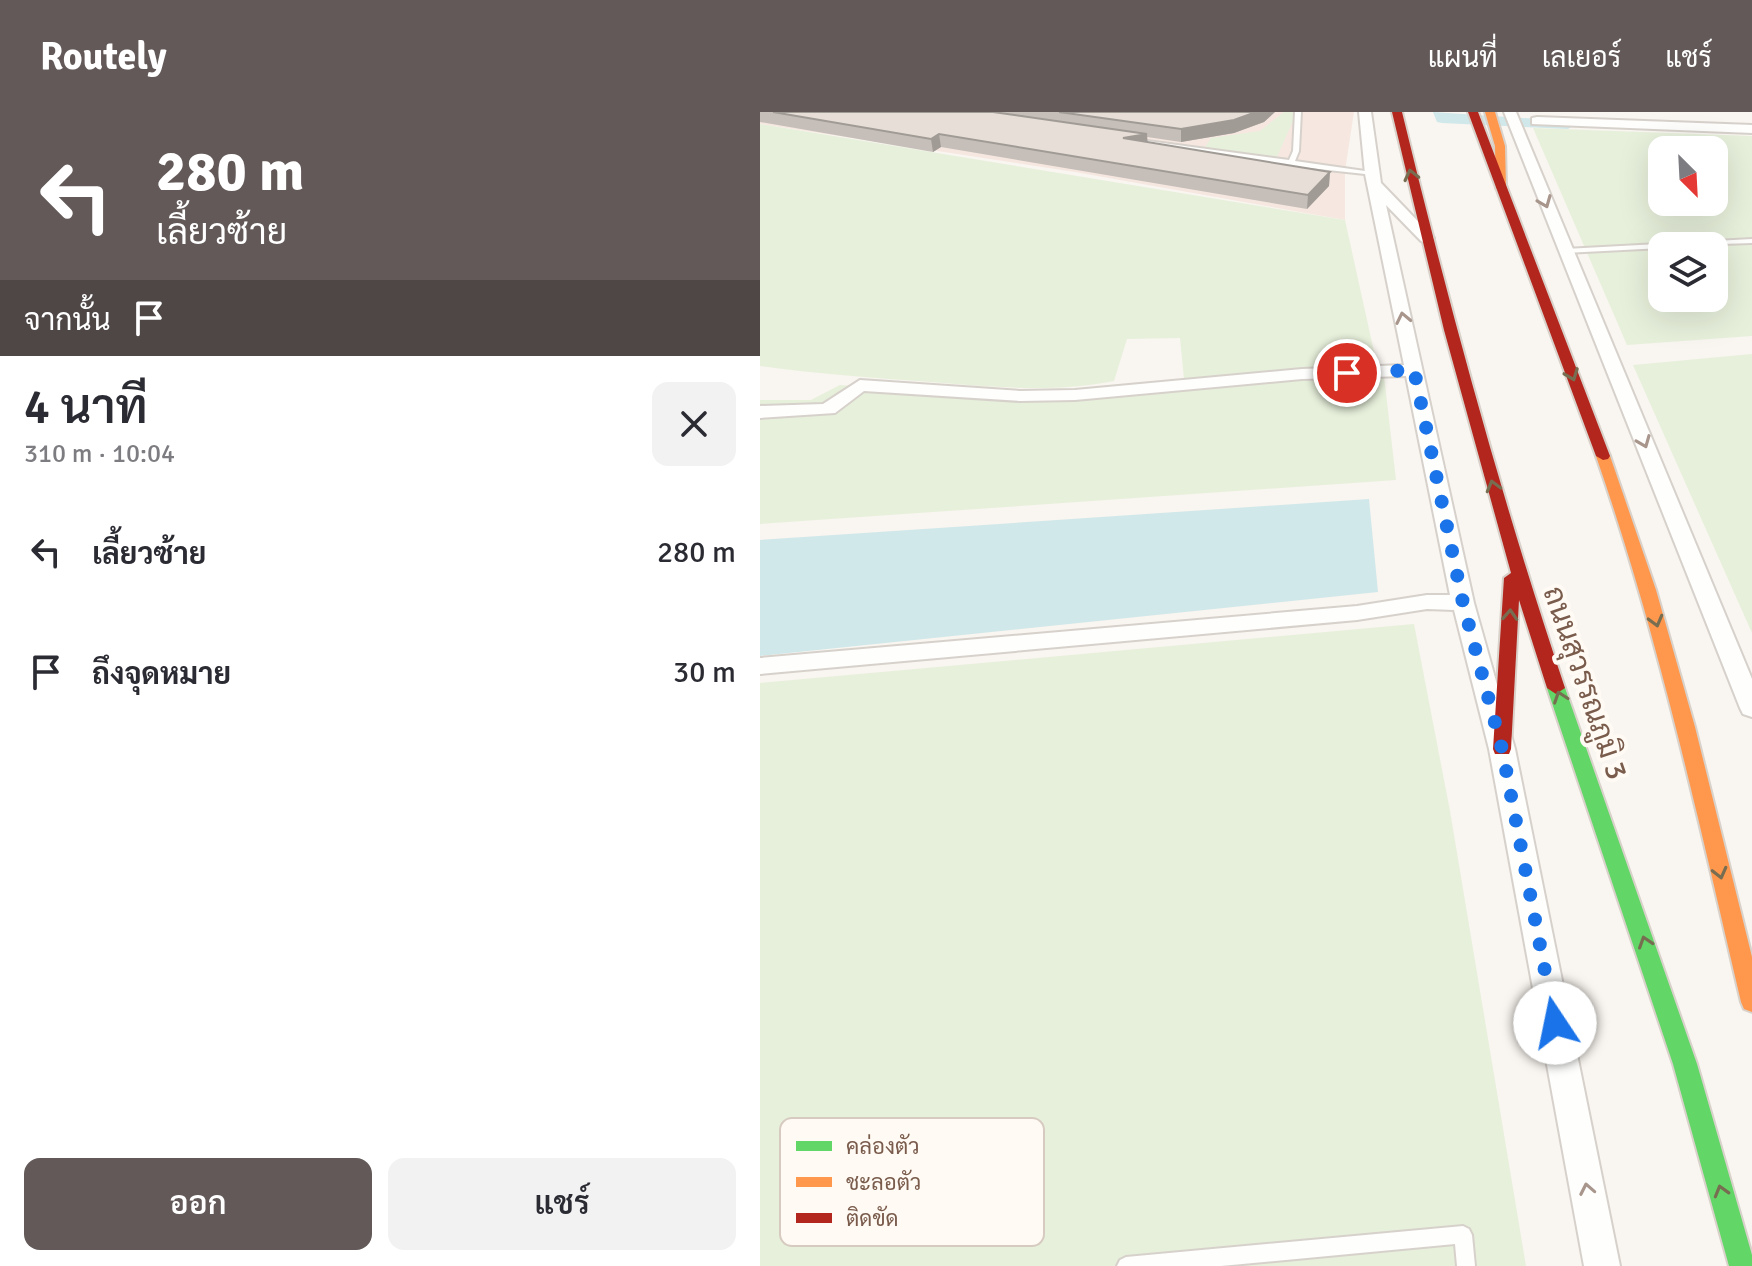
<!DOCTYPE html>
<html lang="th">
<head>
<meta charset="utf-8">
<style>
  :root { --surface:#fff; --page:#f2f2f3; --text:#2b2b33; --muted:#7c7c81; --accent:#625958 }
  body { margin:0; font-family:Signika,Sarabun,sans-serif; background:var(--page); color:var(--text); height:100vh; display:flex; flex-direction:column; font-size:30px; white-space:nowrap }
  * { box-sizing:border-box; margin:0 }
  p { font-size:26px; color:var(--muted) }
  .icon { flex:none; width:44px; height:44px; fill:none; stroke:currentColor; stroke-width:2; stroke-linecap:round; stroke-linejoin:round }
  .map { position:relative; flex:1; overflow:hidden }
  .panel { display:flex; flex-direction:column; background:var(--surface); width:760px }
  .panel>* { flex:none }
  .hud { background:#625958; color:#fff; overflow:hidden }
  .needle { width:52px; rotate:156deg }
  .controls { position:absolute; left:888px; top:24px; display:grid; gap:16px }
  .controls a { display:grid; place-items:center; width:80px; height:80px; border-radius:16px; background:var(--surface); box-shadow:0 8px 32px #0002; font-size:40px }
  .pin { position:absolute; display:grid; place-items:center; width:68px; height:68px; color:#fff; margin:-34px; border:4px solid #fff; border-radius:50%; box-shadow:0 2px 8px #0007 }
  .me { position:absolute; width:88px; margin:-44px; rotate:349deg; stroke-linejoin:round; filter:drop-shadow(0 0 6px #0008) }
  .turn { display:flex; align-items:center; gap:28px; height:168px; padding:0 24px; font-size:36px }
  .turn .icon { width:104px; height:104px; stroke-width:2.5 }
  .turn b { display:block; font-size:56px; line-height:68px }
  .then { display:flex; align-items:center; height:76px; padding:0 24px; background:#0003; gap:16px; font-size:30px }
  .round { display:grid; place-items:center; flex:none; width:84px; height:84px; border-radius:16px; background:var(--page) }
  .head { display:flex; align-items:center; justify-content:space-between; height:136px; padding:0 24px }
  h1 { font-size:48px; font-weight:600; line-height:60px }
  .primary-button { display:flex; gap:16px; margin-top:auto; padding:16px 24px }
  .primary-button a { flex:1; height:92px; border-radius:16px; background:var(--accent); color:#fff; font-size:32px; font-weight:600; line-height:92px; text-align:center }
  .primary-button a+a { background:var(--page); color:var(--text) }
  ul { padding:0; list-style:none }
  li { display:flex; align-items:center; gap:24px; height:120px; padding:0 24px }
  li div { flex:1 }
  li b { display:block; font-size:30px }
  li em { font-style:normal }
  header { display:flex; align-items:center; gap:48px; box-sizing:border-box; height:112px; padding:0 40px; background:var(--accent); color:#fff }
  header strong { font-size:38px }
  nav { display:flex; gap:44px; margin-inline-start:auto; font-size:28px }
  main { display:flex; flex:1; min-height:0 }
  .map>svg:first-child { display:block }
  .commercial { fill:#f6e8e1 }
  .green { fill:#e7f0db; fill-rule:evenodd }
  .water { fill:#d0e8ea }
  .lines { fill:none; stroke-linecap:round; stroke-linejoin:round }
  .canal { fill:#d0e8ea; fill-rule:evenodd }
  .lane-casing { stroke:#d7d1cb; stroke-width:4 }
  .street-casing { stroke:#d7d1cb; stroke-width:4 }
  .fast-casing { stroke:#d9d2cb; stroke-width:4 }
  .slow-casing { stroke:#d9d2cb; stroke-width:4 }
  .jam-casing { stroke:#d9d2cb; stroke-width:4 }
  .lane { fill:#fefefd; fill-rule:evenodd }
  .street { fill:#fefefd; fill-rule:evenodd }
  .fast { fill:#63d668; fill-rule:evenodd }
  .slow { fill:#ff974d; fill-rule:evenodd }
  .jam { fill:#b3261e; fill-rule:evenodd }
  .wall { fill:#c6bfb9 }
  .shaded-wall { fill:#a19b96 }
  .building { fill:#e6ded7; stroke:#a19b96; stroke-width:2 }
  .oneway { stroke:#776e51 }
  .oneway2 { stroke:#a8958b }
  .route { stroke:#1a73e8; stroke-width:14; stroke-dasharray:0 25.2 }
  .labels { text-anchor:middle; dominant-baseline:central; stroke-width:8; stroke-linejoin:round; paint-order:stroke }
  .street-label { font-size:30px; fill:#7a5c4d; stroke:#fffaf3 }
  .key { fill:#fffaf3; stroke:#d7cbc1; stroke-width:2 }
  .key-label { font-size:22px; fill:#7a5c4d }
</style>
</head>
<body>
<header>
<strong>Routely</strong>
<nav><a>แผนที่</a><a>เลเยอร์</a><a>แชร์</a></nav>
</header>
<main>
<section class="panel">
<div class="hud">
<div class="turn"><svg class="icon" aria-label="left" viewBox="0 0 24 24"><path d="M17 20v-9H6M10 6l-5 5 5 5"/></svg><div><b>280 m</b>เลี้ยวซ้าย</div></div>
<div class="then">จากนั้น<svg class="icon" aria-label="arrive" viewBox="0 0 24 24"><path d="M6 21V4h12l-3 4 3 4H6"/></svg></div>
</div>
<div class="head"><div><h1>4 นาที</h1><p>310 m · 10:04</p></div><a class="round"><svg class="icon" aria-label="close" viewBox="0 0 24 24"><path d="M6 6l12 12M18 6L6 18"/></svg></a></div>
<ul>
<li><svg class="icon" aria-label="left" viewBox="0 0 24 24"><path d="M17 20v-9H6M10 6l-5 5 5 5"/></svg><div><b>เลี้ยวซ้าย</b></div><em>280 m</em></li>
<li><svg class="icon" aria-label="arrive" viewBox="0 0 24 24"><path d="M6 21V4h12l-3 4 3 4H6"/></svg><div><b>ถึงจุดหมาย</b></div><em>30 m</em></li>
</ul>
<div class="primary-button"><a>ออก</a><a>แชร์</a></div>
</section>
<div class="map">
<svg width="992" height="1154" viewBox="0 0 992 1154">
  <rect width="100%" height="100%" fill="#f9f5f0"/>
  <path class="commercial" d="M 0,0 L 594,0 L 585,59 L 585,108 L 315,60 L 0,12 Z"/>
  <path class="green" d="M 524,0 L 537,0 L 516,47 L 444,37 L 451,26 L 500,19 Z
    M 0,12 L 585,108 L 618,258 L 424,267 L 420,226 L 367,227 L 354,269 C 294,281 231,275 171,270 C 114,266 57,262 0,254 Z
    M 773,16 L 992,24 L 992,224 L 867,233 ZM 902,38 L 954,38 L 954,90 L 902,90 ZM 902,134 L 954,134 L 954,186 L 902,186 Z
    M 992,242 L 992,521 L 873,253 Z
    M 624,264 L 636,368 L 0,412 L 0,288 L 51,288 L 80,273 L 239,286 Z
    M 654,512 L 690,699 L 766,1154 L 0,1154 L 0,571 Z"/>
  <path class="water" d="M 609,387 L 618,480 L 0,544 L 0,428 Z"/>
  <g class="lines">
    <path class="canal" d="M 673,0 L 808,9 L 815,13 L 808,17 L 682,11 L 677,10 Z"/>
    <g class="lane-casing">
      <path id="lane" d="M 535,0 L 541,0 L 539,39 L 535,49 L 612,60 L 615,62 L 614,63 L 531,54 L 377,30 L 380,28 L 529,48 L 533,39 Z
        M 992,127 L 992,131 L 902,134 L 902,136 L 805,141 L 801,139 L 805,137 Z
        M 703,1114 L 709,1117 L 712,1123 L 715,1154 L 697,1154 L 695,1132 L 461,1154 L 357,1154 L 360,1148 L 366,1145 Z"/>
    </g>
    <g class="street-casing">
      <path id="street" d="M 599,0 L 611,0 L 621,71 L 674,126 L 666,131 L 661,129 L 626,93 L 714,491 L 755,637 L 860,1154 L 824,1154 L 729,637 L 694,498 L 667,497 L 597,508 L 0,562 L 0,546 L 597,494 L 667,483 L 690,483 L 646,264 L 542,267 L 315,288 L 260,289 L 104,279 L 75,301 L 0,306 L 0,294 L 63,292 L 100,268 L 260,279 L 315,278 L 542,257 L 644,253 L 605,62 Z
        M 744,0 L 756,0 L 992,567 L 992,605 L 983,602 L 980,596 Z
        M 777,5 L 992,13 L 992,21 L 772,12 L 772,6 Z"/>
    </g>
    <g class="fast-casing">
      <path id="fast" d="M 796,570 L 805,576 L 937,952 L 992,1143 L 992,1154 L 969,1154 L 913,952 L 787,576 Z"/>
    </g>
    <g class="slow-casing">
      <path id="slow" d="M 725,0 L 735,0 L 745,34 L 746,76 L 741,79 L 736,76 L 735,34 Z
        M 843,340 L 850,344 L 896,478 L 935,615 L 992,845 L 992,900 L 984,897 L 981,890 C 938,706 898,522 836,344 Z"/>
    </g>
    <g class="jam-casing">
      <path id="jam" d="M 632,0 L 642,0 C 689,194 741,386 805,576 L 796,582 L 787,576 L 759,488 L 751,637 L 749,642 L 735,642 L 733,637 L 744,466 L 751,461 L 684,218 Z
        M 708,0 L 718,0 L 850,344 L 848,347 L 843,348 L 836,344 Z"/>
    </g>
    <use href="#lane" class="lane"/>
    <use href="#street" class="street"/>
    <use href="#fast" class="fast"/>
    <use href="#slow" class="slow"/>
    <use href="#jam" class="jam"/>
  </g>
  <path class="wall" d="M 0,0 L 515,0 L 504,10 L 474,21 L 421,30 L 387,25 L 387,30 L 570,60 L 569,74 L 547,97 L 181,35 L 173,40 L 0,10 Z"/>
  <path class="shaded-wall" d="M 496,0 L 515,0 L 504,10 L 474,21 L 421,30 L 421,17 Z
    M 179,22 L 181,35 L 173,40 L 171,27 Z
    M 387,22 L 388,36 L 363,26 Z
    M 570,60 L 569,74 L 547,97 L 548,83 Z"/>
  <path class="building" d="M 13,0 L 233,0 L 387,22 L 363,26 L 570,60 L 548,83 L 179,22 L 171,27 Z
    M 299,0 L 496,0 L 474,8 L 421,17 Z"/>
  <defs><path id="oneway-chevron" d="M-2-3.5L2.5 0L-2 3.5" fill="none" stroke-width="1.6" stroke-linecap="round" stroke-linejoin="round" transform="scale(2)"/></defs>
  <g class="oneway">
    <use href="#oneway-chevron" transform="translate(651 63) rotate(-103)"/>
    <use href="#oneway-chevron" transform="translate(812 263) rotate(69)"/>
    <use href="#oneway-chevron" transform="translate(733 374) rotate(-105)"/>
    <use href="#oneway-chevron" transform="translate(750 503) rotate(-87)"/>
    <use href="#oneway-chevron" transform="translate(896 509) rotate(75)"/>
    <use href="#oneway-chevron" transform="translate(800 585) rotate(-109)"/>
    <use href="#oneway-chevron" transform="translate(960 761) rotate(76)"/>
    <use href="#oneway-chevron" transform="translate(885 830) rotate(-108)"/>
    <use href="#oneway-chevron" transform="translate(961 1079) rotate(-106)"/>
  </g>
  <g class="oneway2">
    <use href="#oneway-chevron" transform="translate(785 90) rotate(68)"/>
    <use href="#oneway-chevron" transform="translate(643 206) rotate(-102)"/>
    <use href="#oneway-chevron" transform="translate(884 330) rotate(68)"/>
    <use href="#oneway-chevron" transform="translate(827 1077) rotate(-101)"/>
  </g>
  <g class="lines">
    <path class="route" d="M 587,261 L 654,258 L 703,491 L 742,637 L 795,911"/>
  </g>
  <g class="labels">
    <g class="street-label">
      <text transform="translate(825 571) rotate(71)">ถนนสุวรรณภูมิ 3</text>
    </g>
  </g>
  <rect x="20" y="1006" width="264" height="128" rx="12" class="key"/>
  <rect x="36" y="1029" width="36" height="10" fill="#63d668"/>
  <rect x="36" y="1065" width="36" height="10" fill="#ff974d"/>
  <rect x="36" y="1101" width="36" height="10" fill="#b3261e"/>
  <g class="key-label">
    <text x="86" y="1042">คล่องตัว</text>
    <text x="86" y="1078">ชะลอตัว</text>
    <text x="86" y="1114">ติดขัด</text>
  </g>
</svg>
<div class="controls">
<a><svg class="needle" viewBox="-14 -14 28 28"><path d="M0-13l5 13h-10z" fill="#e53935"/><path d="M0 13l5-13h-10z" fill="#7c7c81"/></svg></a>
<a><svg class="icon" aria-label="layers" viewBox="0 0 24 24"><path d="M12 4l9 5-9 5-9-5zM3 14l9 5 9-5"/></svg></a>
</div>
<div class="pin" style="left:587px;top:261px;background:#d93025"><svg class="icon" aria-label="arrive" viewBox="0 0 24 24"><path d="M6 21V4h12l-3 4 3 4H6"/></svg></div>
<svg class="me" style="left:795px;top:911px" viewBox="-20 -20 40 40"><circle r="19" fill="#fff"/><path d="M0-13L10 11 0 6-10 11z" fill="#1a73e8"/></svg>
</div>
</main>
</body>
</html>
